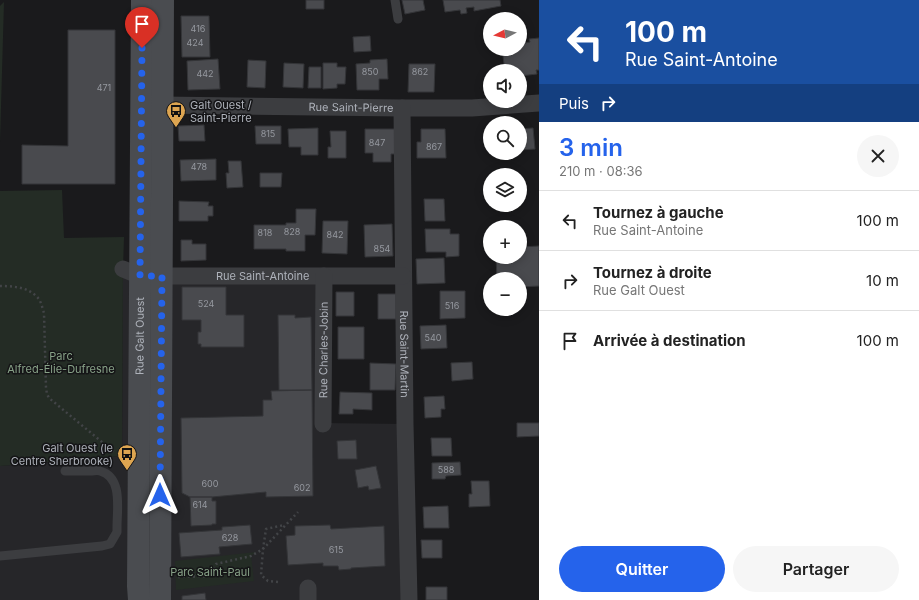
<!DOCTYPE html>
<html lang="fr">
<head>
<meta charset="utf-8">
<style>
  :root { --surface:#fff; --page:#f6f6f6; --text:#222; --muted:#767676; --line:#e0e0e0; --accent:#2563eb }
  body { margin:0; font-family:Inter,sans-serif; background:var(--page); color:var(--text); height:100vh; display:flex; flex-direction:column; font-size:15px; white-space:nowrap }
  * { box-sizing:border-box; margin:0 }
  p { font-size:13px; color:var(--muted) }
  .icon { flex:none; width:22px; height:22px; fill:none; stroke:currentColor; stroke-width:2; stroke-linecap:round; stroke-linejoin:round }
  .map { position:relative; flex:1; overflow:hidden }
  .sheet { display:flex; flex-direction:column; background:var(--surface); width:380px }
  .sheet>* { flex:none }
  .top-card { background:#1a4fa0; color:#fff; overflow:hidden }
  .needle { width:26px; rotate:263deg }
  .fabs { position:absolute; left:483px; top:12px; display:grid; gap:8px }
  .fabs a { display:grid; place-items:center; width:44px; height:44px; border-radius:50%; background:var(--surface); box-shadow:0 2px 10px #0003; font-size:20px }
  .pin { position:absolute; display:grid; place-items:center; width:34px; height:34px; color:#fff; margin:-41px -17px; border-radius:50% 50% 50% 0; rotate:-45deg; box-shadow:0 0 4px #0007 }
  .pin .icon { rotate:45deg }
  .me { position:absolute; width:44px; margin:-22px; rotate:0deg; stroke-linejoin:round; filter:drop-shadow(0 0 3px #0008) }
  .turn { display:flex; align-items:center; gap:14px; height:84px; padding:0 20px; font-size:18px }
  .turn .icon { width:52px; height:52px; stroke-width:2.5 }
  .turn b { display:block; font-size:28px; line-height:34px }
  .then { display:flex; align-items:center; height:38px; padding:0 20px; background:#0003; gap:8px; font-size:15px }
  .round { display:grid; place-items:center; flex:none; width:42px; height:42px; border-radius:21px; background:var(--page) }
  .summary { display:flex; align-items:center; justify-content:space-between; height:68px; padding:0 20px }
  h1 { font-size:24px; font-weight:600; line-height:30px; color:var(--accent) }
  .primary-button { display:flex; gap:8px; margin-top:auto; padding:8px 20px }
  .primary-button a { flex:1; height:46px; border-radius:24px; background:var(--accent); color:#fff; font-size:16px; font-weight:600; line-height:46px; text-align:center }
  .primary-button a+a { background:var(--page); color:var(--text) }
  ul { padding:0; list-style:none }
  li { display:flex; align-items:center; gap:12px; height:60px; padding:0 20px; border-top:1px solid var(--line) }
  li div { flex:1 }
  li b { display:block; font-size:15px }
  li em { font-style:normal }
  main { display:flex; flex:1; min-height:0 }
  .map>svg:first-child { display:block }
  .built { fill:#262629 }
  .green { fill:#242c25 }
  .building { fill:#494a4e; stroke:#343538 }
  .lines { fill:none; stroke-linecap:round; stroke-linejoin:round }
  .path { stroke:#424447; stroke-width:2.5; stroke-dasharray:2 3; stroke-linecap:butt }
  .lane { stroke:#3c3d40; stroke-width:9 }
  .street { stroke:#3c3d40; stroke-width:17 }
  .secondary { stroke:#4a4c50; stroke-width:22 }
  .route { stroke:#2563eb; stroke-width:7; stroke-dasharray:0 12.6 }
  .labels { text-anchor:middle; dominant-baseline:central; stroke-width:3; stroke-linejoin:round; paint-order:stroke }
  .number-label { font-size:9px; fill:#95989f }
  .poi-label { font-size:11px; fill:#aeb2ba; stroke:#151517; text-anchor:start }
  .street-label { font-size:11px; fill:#aeb2ba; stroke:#151517 }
  .park-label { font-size:11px; fill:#88a288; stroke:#151517 }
</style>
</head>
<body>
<main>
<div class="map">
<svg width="539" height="600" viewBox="0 0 539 600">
  <rect width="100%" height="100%" fill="#1a1a1c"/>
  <path class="built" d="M 123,269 L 324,276 L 323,423 L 405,424 L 409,600 L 0,600 L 0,466 L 122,456 Z"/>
  <path class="green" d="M 4,2 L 0,142 L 0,6 Z
    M 62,190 L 64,238 L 124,237 L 123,269 L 122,456 L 0,466 L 0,191 Z
    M 256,552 L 251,556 L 254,581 L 176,590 L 175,561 Z"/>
  <path class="building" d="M 306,0 L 324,0 L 324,9 L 306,9 Z
    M 402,0 L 423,0 L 425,10 L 405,14 Z
    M 443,0 L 500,0 L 501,6 L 474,11 L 474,7 L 466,8 L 467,13 L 461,14 L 460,10 L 445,12 Z
    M 181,16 L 209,16 L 210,57 L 182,57 Z
    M 68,30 L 115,30 L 115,184 L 22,184 L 22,145 L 68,146 Z
    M 370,36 L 371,51 L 354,52 L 353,37 Z
    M 539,38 L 539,70 L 536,70 L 537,74 L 520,76 L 520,71 L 505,71 L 502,49 L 520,49 L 520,44 L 530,42 L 529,39 Z
    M 218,59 L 220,89 L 188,90 L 187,61 Z
    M 387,59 L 388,79 L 379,79 L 379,90 L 357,90 L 356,64 L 370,63 L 370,60 Z
    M 248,60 L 266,61 L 265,88 L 247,87 Z
    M 284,63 L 304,64 L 303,88 L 283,87 Z
    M 323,63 L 337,63 L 337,67 L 346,67 L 345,84 L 337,84 L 337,88 L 323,89 Z
    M 409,64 L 435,64 L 434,92 L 408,92 Z
    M 309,67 L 321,67 L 321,88 L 308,88 Z
    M 204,125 L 205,141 L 179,141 L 178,126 Z
    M 255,126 L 281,126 L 281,144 L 256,144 Z
    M 318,128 L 318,155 L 301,155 L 301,147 L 289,147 L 288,129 Z
    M 533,128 L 535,149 L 520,150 L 520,129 Z
    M 365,129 L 396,129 L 396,154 L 391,154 L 391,162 L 373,162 L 373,153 L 365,153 Z
    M 421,129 L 445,129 L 446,158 L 417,158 L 417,142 L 421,142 Z
    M 330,131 L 346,131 L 346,158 L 328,158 L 328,147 L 331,147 Z
    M 216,159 L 216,180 L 181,181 L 180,160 Z
    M 228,161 L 241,161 L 243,187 L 227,188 L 226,173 L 229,173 Z
    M 260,173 L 282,173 L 281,187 L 260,187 Z
    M 424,199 L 444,199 L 445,221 L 425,221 Z
    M 179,201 L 209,202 L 208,206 L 213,206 L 213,216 L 208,216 L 208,221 L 179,221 Z
    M 296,209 L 316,209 L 315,235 L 305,235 L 305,251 L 286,251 L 286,249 L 254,249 L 254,225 L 286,225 L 286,223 L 296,223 Z
    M 323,221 L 348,221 L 347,254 L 322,253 Z
    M 392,224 L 393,256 L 365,257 L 364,225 Z
    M 425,229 L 450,229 L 450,234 L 459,234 L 459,256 L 446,257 L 446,252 L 426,252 Z
    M 181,240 L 192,240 L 192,244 L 206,244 L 206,260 L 181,261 Z
    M 539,246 L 539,286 L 520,287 L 520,279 L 497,279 L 496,257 L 520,257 L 520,247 Z
    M 444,258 L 445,283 L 417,284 L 416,259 Z
    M 182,287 L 226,287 L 226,315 L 244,315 L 244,347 L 201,347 L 201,344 L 198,344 L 198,332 L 201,332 L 201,320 L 182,320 Z
    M 440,291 L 465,291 L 465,318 L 440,319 Z
    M 336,292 L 354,292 L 354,316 L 336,316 Z
    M 378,294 L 396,294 L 396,319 L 378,319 Z
    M 278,315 L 295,315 L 295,318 L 311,317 L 312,390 L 279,390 Z
    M 446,325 L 447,348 L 421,349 L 420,326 Z
    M 338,327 L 364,327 L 364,359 L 338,359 Z
    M 472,362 L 473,379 L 452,381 L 451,363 Z
    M 370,363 L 396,364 L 395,390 L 370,390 Z
    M 312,390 L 313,496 L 266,497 L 266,492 L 212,497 L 190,497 L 182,493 L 181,418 L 263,416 L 263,400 L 272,400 L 271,391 Z
    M 340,392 L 372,393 L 372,410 L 353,409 L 353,414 L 339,414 Z
    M 444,396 L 445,409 L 441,409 L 441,417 L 425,418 L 424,397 Z
    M 517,423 L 539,423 L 539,436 L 517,437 Z
    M 431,438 L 451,438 L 452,456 L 432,456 Z
    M 356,440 L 357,459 L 338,459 L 337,441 Z
    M 460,462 L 461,475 L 446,476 L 445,479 L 432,479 L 432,463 Z
    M 376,466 L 381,488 L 369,490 L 368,486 L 358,488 L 355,470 Z
    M 471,481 L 489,481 L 490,506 L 469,507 L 469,494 L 472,494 Z
    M 190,497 L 212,497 L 212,501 L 216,501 L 216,524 L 212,524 L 212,525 L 191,526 Z
    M 448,506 L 449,528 L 424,528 L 423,507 Z
    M 250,525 L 252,544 L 219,547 L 220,554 L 181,557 L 179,533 L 222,530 L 222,527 Z
    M 330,525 L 331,529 L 384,526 L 385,566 L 351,568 L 351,569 L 339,570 L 338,566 L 323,566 L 323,563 L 288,565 L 286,536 L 295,535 L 295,526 Z
    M 421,540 L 442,540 L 442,558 L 422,558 Z
    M 426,587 L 447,587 L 447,600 L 426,600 Z
    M 205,593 L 206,600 L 182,600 L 182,596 Z"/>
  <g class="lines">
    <path class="path" d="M 0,286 C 12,286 27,287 36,296 C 41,300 42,307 44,313 L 46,388 L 47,394 L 49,398 L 114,452
      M 178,575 L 189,570 L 200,576
      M 178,577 L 210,576 L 216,564 L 251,556 L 263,549 L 298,512
      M 278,582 L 268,581 L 261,575 L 263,549 L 266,529 L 284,525"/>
    <path class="lane" d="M 395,0 L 398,19
      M 0,556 L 102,546 L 110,544 L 117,532 L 117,527 C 117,509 123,477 100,471 C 97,470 94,471 91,471 C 82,471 74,471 65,471"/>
    <g class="street">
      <path id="s1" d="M 162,105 L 402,108 L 472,108 L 539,103"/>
      <path id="s2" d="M 402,108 L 405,424 L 409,600"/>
      <path id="s3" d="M 123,269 L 140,276 L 403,276"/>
      <path id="s4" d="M 323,424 L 324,276"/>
      <path d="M 308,588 L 308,600"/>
    </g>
    <g class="secondary">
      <path id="s5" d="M 139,600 L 138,586 L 142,0"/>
      <path d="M 160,600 L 163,0"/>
    </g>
  </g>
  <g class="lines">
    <path class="route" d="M 142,48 L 140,276 L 162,276 L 160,495"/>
  </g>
  <defs>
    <g id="bus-pin" transform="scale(1)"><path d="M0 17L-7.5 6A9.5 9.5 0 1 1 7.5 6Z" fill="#dda551" stroke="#151517"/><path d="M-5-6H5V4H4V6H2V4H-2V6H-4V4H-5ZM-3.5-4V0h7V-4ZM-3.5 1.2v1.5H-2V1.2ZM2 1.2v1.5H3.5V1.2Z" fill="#111"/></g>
  </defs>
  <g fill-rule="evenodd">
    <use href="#bus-pin" x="176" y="111"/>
    <use href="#bus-pin" x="127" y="454"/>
  </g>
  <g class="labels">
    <g class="number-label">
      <text x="198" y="28">416</text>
      <text x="195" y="42">424</text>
      <text x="370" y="71">850</text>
      <text x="420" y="71">862</text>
      <text x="205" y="73">442</text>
      <text x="104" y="87">471</text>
      <text x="268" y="133">815</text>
      <text x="377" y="142">847</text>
      <text x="434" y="146">867</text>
      <text x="199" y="166">478</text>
      <text x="292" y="231">828</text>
      <text x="265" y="232">818</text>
      <text x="335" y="234">842</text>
      <text x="382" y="248">854</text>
      <text x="206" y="303">524</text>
      <text x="452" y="305">516</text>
      <text x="433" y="337">540</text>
      <text x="446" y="469">588</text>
      <text x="210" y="483">600</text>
      <text x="302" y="487">602</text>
      <text x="200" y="504">614</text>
      <text x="230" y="537">628</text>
      <text x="336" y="549">615</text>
    </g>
    <g class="poi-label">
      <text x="190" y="105">Galt Ouest /<tspan x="190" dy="13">Saint-Pierre</tspan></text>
      <text x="113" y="448" text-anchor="end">Galt Ouest (le<tspan x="113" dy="13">Centre Sherbrooke)</tspan></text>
    </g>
    <g class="street-label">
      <text stroke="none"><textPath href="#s1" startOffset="189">Rue Saint-Pierre</textPath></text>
      <text stroke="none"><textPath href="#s3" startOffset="141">Rue Saint-Antoine</textPath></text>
      <text stroke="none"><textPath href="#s5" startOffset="264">Rue Galt Ouest</textPath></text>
      <text stroke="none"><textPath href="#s4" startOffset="74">Rue Charles-Jobin</textPath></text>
      <text stroke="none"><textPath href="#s2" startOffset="246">Rue Saint-Martin</textPath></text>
    </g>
    <g class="park-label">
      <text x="61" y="356">Parc<tspan x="61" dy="13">Alfred-Élie-Dufresne</tspan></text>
      <text x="210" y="572">Parc Saint-Paul</text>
    </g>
  </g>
</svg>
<div class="fabs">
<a><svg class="needle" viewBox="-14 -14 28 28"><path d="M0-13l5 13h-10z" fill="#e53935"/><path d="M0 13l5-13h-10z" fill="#767676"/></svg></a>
<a><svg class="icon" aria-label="sound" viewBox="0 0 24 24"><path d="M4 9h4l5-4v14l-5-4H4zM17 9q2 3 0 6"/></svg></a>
<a><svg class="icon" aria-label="search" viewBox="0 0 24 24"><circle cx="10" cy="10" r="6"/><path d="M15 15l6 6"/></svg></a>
<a><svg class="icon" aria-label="layers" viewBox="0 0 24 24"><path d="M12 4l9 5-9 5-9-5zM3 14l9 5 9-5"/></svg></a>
<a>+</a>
<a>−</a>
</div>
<div class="pin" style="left:142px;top:48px;background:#d93025"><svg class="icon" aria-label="arrive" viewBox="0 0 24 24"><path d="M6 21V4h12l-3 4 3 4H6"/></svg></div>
<svg class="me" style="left:160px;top:495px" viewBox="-20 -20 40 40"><path d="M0-17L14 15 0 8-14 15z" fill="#2563eb" stroke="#fff" stroke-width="4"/></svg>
</div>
<section class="sheet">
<div class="top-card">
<div class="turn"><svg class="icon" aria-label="left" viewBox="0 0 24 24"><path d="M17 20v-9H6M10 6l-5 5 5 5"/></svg><div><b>100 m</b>Rue Saint-Antoine</div></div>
<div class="then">Puis<svg class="icon" aria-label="right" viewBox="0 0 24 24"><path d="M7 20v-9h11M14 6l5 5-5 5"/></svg></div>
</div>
<div class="summary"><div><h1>3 min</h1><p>210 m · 08:36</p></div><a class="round"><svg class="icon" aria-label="close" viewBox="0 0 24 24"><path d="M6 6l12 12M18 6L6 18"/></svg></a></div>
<ul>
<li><svg class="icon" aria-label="left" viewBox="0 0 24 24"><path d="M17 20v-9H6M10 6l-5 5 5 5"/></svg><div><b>Tournez à gauche</b><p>Rue Saint-Antoine</p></div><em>100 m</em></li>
<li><svg class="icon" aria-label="right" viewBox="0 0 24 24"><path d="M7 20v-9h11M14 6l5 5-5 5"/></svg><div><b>Tournez à droite</b><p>Rue Galt Ouest</p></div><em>10 m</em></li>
<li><svg class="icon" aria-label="arrive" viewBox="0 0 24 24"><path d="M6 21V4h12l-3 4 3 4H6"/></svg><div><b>Arrivée à destination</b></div><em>100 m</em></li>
</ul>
<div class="primary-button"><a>Quitter</a><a>Partager</a></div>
</section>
</main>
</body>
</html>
